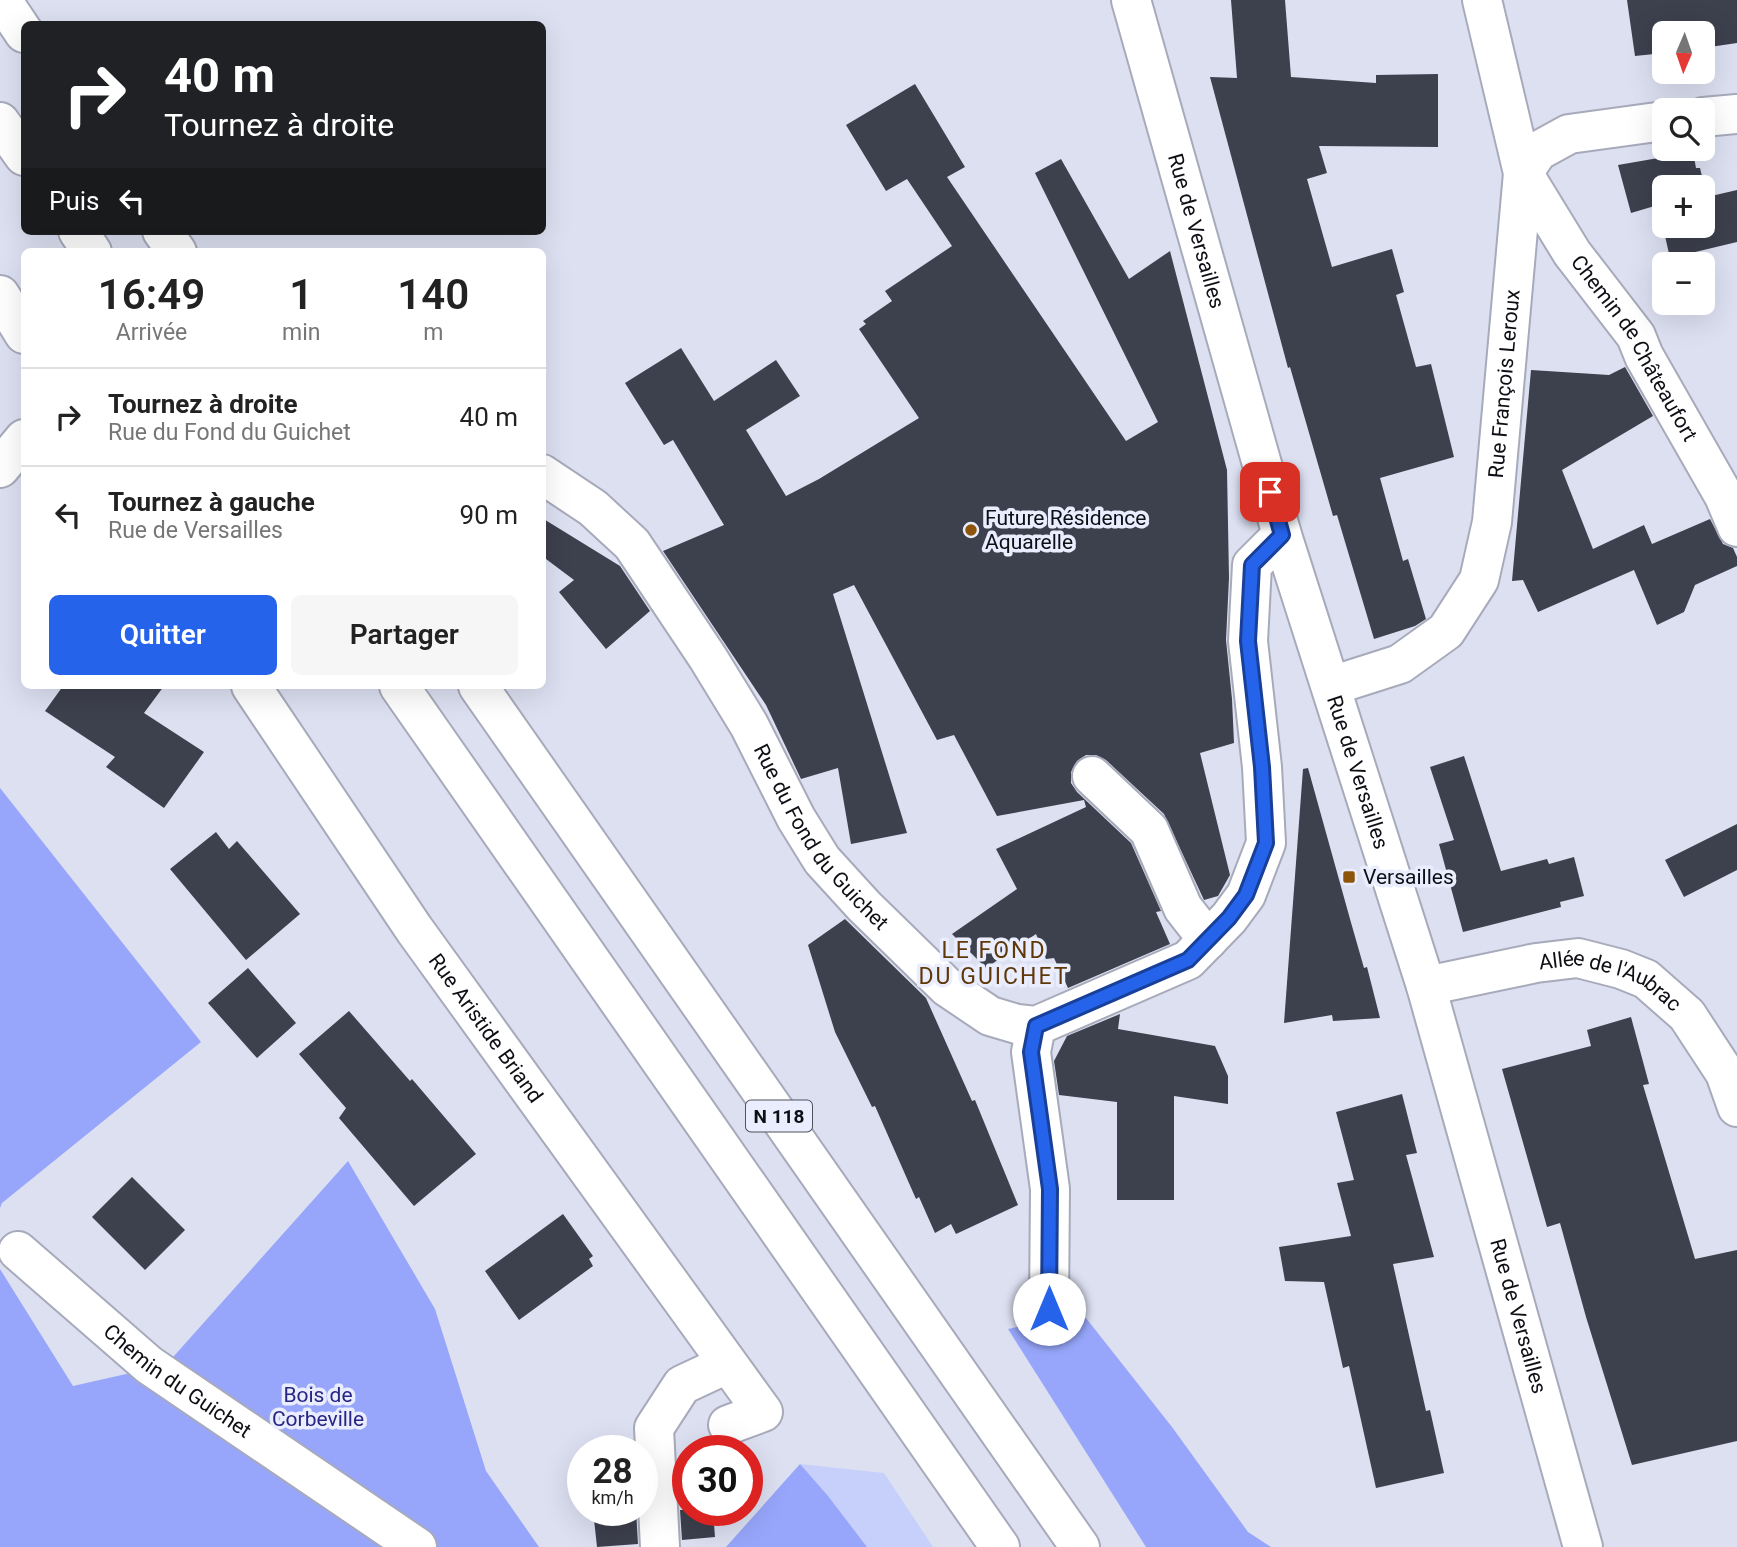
<!DOCTYPE html>
<html lang="fr">
<head>
<meta charset="utf-8">
<style>
  :root { --surface:#fff; --page:#f6f6f6; --text:#222; --muted:#767676; --line:#e0e0e0; --accent:#2563eb }
  body { margin:0; font-family:Roboto,sans-serif; background:var(--page); color:var(--text); height:100vh; display:flex; flex-direction:column; font-size:26px; white-space:nowrap }
  * { box-sizing:border-box; margin:0 }
  p { font-size:23px; color:var(--muted) }
  .icon { flex:none; width:38px; height:38px; fill:none; stroke:currentColor; stroke-width:2; stroke-linecap:round; stroke-linejoin:round }
  .map { position:relative; flex:1; overflow:hidden }
  .side { position:absolute; left:21px; top:248px; width:525px; height:441px; display:flex; flex-direction:column; background:var(--surface); border-radius:10px; box-shadow:0 7px 28px #0002 }
  .side>* { flex:none }
  .banner { position:absolute; left:21px; top:21px; width:525px; height:214px; border-radius:10px; box-shadow:0 7px 28px #0002; background:#202124; color:#fff; overflow:hidden }
  .needle { width:46px; rotate:182deg }
  .fabs { position:absolute; left:1652px; top:21px; display:grid; gap:14px }
  .fabs a { display:grid; place-items:center; width:63px; height:63px; border-radius:10px; background:var(--surface); box-shadow:0 7px 28px #0002; font-size:35px }
  .speed { position:absolute; left:567px; top:1435px; display:flex; gap:14px; font-size:35px; font-weight:700; text-align:center }
  .speed>* { display:grid; place-content:center; width:91px; height:91px; border-radius:50%; background:var(--surface); box-shadow:0 7px 28px #0002; line-height:1 }
  .speed small { font-size:18px; font-weight:400 }
  .speed .limit { border:10px solid #d22; background:#fff; color:#111 }
  .pin { position:absolute; display:grid; place-items:center; width:60px; height:60px; color:#fff; margin:-30px; border-radius:14px; box-shadow:0 4px 10px #0006 }
  .me { position:absolute; width:77px; margin:-38px; rotate:0deg; stroke-linejoin:round; filter:drop-shadow(0 0 5px #0008) }
  .turn { display:flex; align-items:center; gap:24px; height:147px; padding:0 28px; font-size:32px }
  .turn .icon { width:91px; height:91px; stroke-width:2.5 }
  .turn b { display:block; font-size:49px; line-height:60px }
  .then { display:flex; align-items:center; height:66px; padding:0 28px; background:#0003; gap:14px; font-size:26px }
  .eta { display:flex; justify-content:space-evenly; align-items:center; height:119px; text-align:center }
  .eta b { font-size:42px; font-weight:600; line-height:49px }
  .primary-button { display:flex; gap:14px; margin-top:auto; padding:14px 28px }
  .primary-button a { flex:1; height:80px; border-radius:10px; background:var(--accent); color:#fff; font-size:28px; font-weight:600; line-height:80px; text-align:center }
  .primary-button a+a { background:var(--page); color:var(--text) }
  ul { padding:0; list-style:none }
  li { display:flex; align-items:center; gap:21px; height:98px; padding:0 28px; border-top:2px solid var(--line) }
  li div { flex:1 }
  li b { display:block; font-size:26px }
  li em { font-style:normal }
  .map>svg:first-child { display:block }
  .green { fill:#c7d0fa }
  .forest { fill:#97a6fa }
  .building { fill:#3d404d; fill-rule:evenodd }
  .lines { fill:none; stroke-linecap:round; stroke-linejoin:round }
  .minor-casing { stroke:#a7aaba; stroke-width:42 }
  .major-casing { stroke:#a7aaba; stroke-width:42 }
  .highway-casing { stroke:#a7aaba; stroke-width:42 }
  .minor { stroke:#fff; stroke-width:38 }
  .major { stroke:#fff; stroke-width:38 }
  .highway { stroke:#fff; stroke-width:38 }
  .route-casing { stroke:#184099; stroke-width:18 }
  .route { stroke:#2563eb; stroke-width:12 }
  .poi-dot { fill:#8d550c; stroke:#e9edfe; stroke-width:2.5 }
  .labels { text-anchor:middle; dominant-baseline:central; stroke-width:7; stroke-linejoin:round; paint-order:stroke }
  .shield { fill:#e9edfe; stroke:#50525b; stroke-width:2 }
  .shield-label { font-size:19px; font-weight:bold; fill:#0e0f15 }
  .street-label { font-size:21px; fill:#0e0f15; stroke:#e9edfe }
  .poi-label { font-size:21px; fill:#0e0f15; stroke:#e9edfe; text-anchor:start }
  .park-label { font-size:21px; fill:#272684; stroke:#e9edfe }
  .neighbourhood-label { font-size:23px; letter-spacing:2px; fill:#5f3808; stroke:#e9edfe }
</style>
</head>
<body>
<div class="map">
<svg width="1737" height="1547" viewBox="0 0 1737 1547">
  <rect width="100%" height="100%" fill="#dce0f1"/>
  <path class="green" d="M 800,1464 L 884,1473 L 933,1547 L 866,1547 Z"/>
  <path class="forest" d="M 0,788 L 201,1042 L 2,1203 L 0,1208 Z
    M 348,1161 L 435,1309 L 486,1471 L 539,1547 L 0,1547 L 0,1269 L 73,1386 L 166,1365 Z
    M 1082,1313 L 1172,1427 L 1248,1532 L 1271,1547 L 1146,1547 L 1008,1329 Z
    M 800,1464 L 828,1496 L 867,1547 L 726,1547 Z"/>
  <path class="building" d="M 1231,0 L 1285,0 L 1291,77 L 1376,83 L 1376,75 L 1438,74 L 1438,147 L 1319,146 L 1327,173 L 1307,179 L 1332,267 L 1392,249 L 1404,292 L 1396,295 L 1416,367 L 1431,364 L 1454,457 L 1380,478 L 1403,561 L 1408,559 L 1426,619 L 1415,626 L 1374,639 L 1337,515 L 1333,516 L 1290,367 L 1288,368 L 1210,77 L 1237,78 Z
    M 1627,0 L 1737,0 L 1737,43 L 1703,48 L 1703,33 L 1664,33 L 1664,53 L 1635,56 Z
    M 915,84 L 965,167 L 947,177 L 1126,441 L 1158,422 L 1035,173 L 1061,159 L 1129,279 L 1170,251 L 1227,470 L 1229,578 L 1226,640 L 1232,699 L 1234,743 L 1200,753 L 1230,875 L 1218,896 L 1204,900 L 1164,814 L 1106,760 L 1096,755 L 1086,755 L 1077,761 L 1071,772 L 1071,783 L 1077,792 L 1131,843 L 1161,911 L 1156,912 L 1170,944 L 1068,988 L 1054,958 L 1046,959 L 1036,934 L 986,968 L 952,934 L 1017,889 L 996,849 L 1086,807 L 1084,800 L 997,816 L 954,735 L 937,740 L 854,585 L 833,594 L 907,833 L 851,844 L 838,768 L 801,779 L 766,705 L 663,551 L 724,525 L 673,440 L 664,445 L 625,383 L 681,348 L 714,401 L 776,360 L 800,396 L 746,430 L 786,496 L 819,479 L 919,418 L 859,329 L 866,324 L 863,321 L 892,301 L 885,291 L 952,246 L 907,179 L 886,191 L 846,125 Z
    M 1693,152 L 1696,168 L 1700,168 L 1707,197 L 1737,190 L 1737,242 L 1670,258 L 1658,205 L 1631,213 L 1618,165 ZM 1664,187 L 1703,187 L 1703,226 L 1664,226 Z
    M 1625,367 L 1653,416 L 1562,470 L 1593,549 L 1644,525 L 1652,544 L 1710,519 L 1723,544 L 1733,548 L 1737,557 L 1737,566 L 1695,585 L 1684,612 L 1657,625 L 1634,570 L 1538,612 L 1523,580 L 1512,581 L 1531,370 L 1609,375 Z
    M 542,518 L 620,566 L 650,611 L 606,649 L 559,592 L 574,580 L 542,556 Z
    M 63,686 L 164,686 L 144,713 L 204,752 L 164,808 L 106,767 L 115,757 L 45,711 Z
    M 1464,756 L 1501,871 L 1547,859 L 1549,864 L 1574,857 L 1584,896 L 1560,902 L 1561,907 L 1463,932 L 1439,844 L 1454,840 L 1430,767 Z
    M 1308,768 L 1350,919 L 1364,968 L 1367,967 L 1380,1018 L 1333,1021 L 1332,1015 L 1284,1023 L 1303,769 Z
    M 1737,824 L 1737,870 L 1684,897 L 1665,860 Z
    M 216,832 L 229,849 L 237,841 L 300,914 L 246,960 L 170,869 Z
    M 845,919 L 926,998 L 972,1101 L 975,1100 L 1018,1205 L 956,1234 L 951,1224 L 935,1233 L 919,1197 L 916,1199 L 875,1106 L 872,1107 L 835,1032 L 808,945 Z
    M 248,968 L 296,1023 L 257,1058 L 208,1003 Z
    M 349,1011 L 410,1081 L 412,1079 L 476,1154 L 414,1206 L 339,1118 L 346,1108 L 299,1054 Z
    M 1120,1014 L 1118,1029 L 1215,1046 L 1228,1076 L 1228,1104 L 1174,1096 L 1174,1200 L 1117,1200 L 1117,1102 L 1059,1095 L 1054,1061 L 1067,1036 Z
    M 1631,1017 L 1649,1084 L 1643,1085 L 1695,1259 L 1737,1250 L 1737,1441 L 1632,1465 L 1586,1317 L 1560,1223 L 1547,1227 L 1502,1069 L 1591,1046 L 1587,1030 Z
    M 1402,1094 L 1417,1153 L 1406,1155 L 1434,1257 L 1393,1264 L 1426,1411 L 1430,1410 L 1444,1473 L 1376,1488 L 1349,1366 L 1343,1368 L 1324,1282 L 1285,1281 L 1279,1247 L 1351,1236 L 1337,1183 L 1354,1180 L 1336,1112 Z
    M 132,1177 L 185,1230 L 145,1270 L 92,1217 Z
    M 563,1214 L 593,1256 L 589,1259 L 593,1266 L 519,1320 L 485,1271 Z
    M 593,1510 L 636,1510 L 638,1544 L 597,1547 Z
    M 680,1510 L 713,1510 L 715,1537 L 682,1540 Z"/>
  <g class="lines">
    <g class="minor-casing">
      <g id="minor">
        <path d="M 1703,117 L 1737,114"/>
        <path id="s1" d="M 1523,173 L 1572,253 L 1636,336 L 1644,356 L 1724,496 L 1737,527"/>
        <path d="M 1523,173 L 1538,151 L 1569,134 L 1664,121"/>
        <path d="M 0,295 L 24,334"/>
        <path d="M 0,468 L 24,439"/>
        <path id="s2" d="M 542,474 L 593,508 L 632,544 L 708,658 L 749,725 L 796,818 L 822,860 L 864,906 L 947,987 L 990,1016 L 1017,1024 L 1036,1026 L 1188,960 L 1229,918 L 1246,895 L 1266,843 L 1262,767 L 1248,641 L 1252,565 L 1282,535"/>
        <path id="s3" d="M 251,686 L 414,929 L 763,1412 L 728,1425"/>
        <path id="s4" d="M 1331,686 L 1400,664 L 1446,631 L 1479,580 L 1492,522 L 1523,173 L 1482,0"/>
        <path d="M 1092,776 L 1149,830 L 1183,908 L 1208,940"/>
        <path id="s5" d="M 1426,986 L 1536,963 L 1578,958 L 1621,969 L 1646,979 L 1687,1015 L 1725,1073 L 1737,1107"/>
        <path d="M 1036,1026 L 1031,1052 L 1050,1189 L 1049,1309"/>
        <path id="s6" d="M 18,1251 L 149,1365 L 417,1547"/>
        <path d="M 660,1547 L 654,1428 L 682,1385 L 727,1364"/>
      </g>
    </g>
    <g class="major-casing">
      <g id="major">
        <path id="s7" d="M 1131,0 L 1282,535 L 1426,986 L 1583,1547"/>
      </g>
    </g>
    <g class="highway-casing">
      <path id="highway" d="M 2,0 L 24,33
        M 0,122 L 24,156
        M 78,231 L 92,252
        M 162,231 L 177,252
        M 399,686 L 1000,1547
        M 478,686 L 1080,1547"/>
    </g>
    <use href="#minor" class="minor"/>
    <use href="#major" class="major"/>
    <use href="#highway" class="highway"/>
  </g>
  <g class="lines">
    <g class="route-casing">
      <path id="route" d="M 1049,1309 L 1050,1189 L 1031,1052 L 1036,1026 L 1188,960 L 1229,918 L 1246,895 L 1266,843 L 1262,767 L 1248,641 L 1252,565 L 1282,535 L 1270,492"/>
    </g>
    <use href="#route" class="route"/>
  </g>
  <g class="poi-dot">
    <circle cx="971" cy="530" r="7"/>
    <rect x="1342" y="870" width="14" height="14" rx="3.5"/>
  </g>
  <g class="labels">
    <rect class="shield" x="746" y="1100.5" width="66" height="31" rx="5"/>
    <g class="shield-label">
      <text x="779" y="1116">N 118</text>
    </g>
    <g class="street-label">
      <text stroke="none"><textPath href="#s7" startOffset="240">Rue de Versailles</textPath></text>
      <text stroke="none"><textPath href="#s1" startOffset="208">Chemin de Châteaufort</textPath></text>
      <text stroke="none"><textPath href="#s4" startOffset="388">Rue François Leroux</textPath></text>
      <text stroke="none"><textPath href="#s7" startOffset="805">Rue de Versailles</textPath></text>
      <text stroke="none"><textPath href="#s2" startOffset="464">Rue du Fond du Guichet</textPath></text>
      <text stroke="none"><textPath href="#s5" startOffset="192">Allée de l'Aubrac</textPath></text>
      <text stroke="none"><textPath href="#s3" startOffset="415">Rue Aristide Briand</textPath></text>
      <text stroke="none"><textPath href="#s7" startOffset="1372">Rue de Versailles</textPath></text>
      <text stroke="none"><textPath href="#s6" startOffset="206">Chemin du Guichet</textPath></text>
    </g>
    <g class="poi-label">
      <text x="985" y="518">Future Résidence<tspan x="985" dy="24">Aquarelle</tspan></text>
      <text x="1363" y="877">Versailles</text>
    </g>
    <g class="park-label">
      <text x="318" y="1395">Bois de<tspan x="318" dy="24">Corbeville</tspan></text>
    </g>
    <g class="neighbourhood-label">
      <text x="994" y="950">LE FOND<tspan x="994" dy="26">DU GUICHET</tspan></text>
    </g>
  </g>
</svg>
<div class="fabs">
<a><svg class="needle" viewBox="-14 -14 28 28"><path d="M0-13l5 13h-10z" fill="#e53935"/><path d="M0 13l5-13h-10z" fill="#767676"/></svg></a>
<a><svg class="icon" aria-label="search" viewBox="0 0 24 24"><circle cx="10" cy="10" r="6"/><path d="M15 15l6 6"/></svg></a>
<a>+</a>
<a>−</a>
</div>
<div class="speed"><div>28<small>km/h</small></div><div class="limit">30</div></div>
<div class="pin" style="left:1270px;top:492px;background:#d93025"><svg class="icon" aria-label="arrive" viewBox="0 0 24 24"><path d="M6 21V4h12l-3 4 3 4H6"/></svg></div>
<svg class="me" style="left:1049px;top:1309px" viewBox="-20 -20 40 40"><circle r="19" fill="#fff"/><path d="M0-13L10 11 0 6-10 11z" fill="#2563eb"/></svg>
<div class="banner">
<div class="turn"><svg class="icon" aria-label="right" viewBox="0 0 24 24"><path d="M7 20v-9h11M14 6l5 5-5 5"/></svg><div><b>40 m</b>Tournez à droite</div></div>
<div class="then">Puis<svg class="icon" aria-label="left" viewBox="0 0 24 24"><path d="M17 20v-9H6M10 6l-5 5 5 5"/></svg></div>
</div>
<section class="side">
<div class="eta">
<div><b>16:49</b><p>Arrivée</p></div>
<div><b>1</b><p>min</p></div>
<div><b>140</b><p>m</p></div>
</div>
<ul>
<li><svg class="icon" aria-label="right" viewBox="0 0 24 24"><path d="M7 20v-9h11M14 6l5 5-5 5"/></svg><div><b>Tournez à droite</b><p>Rue du Fond du Guichet</p></div><em>40 m</em></li>
<li><svg class="icon" aria-label="left" viewBox="0 0 24 24"><path d="M17 20v-9H6M10 6l-5 5 5 5"/></svg><div><b>Tournez à gauche</b><p>Rue de Versailles</p></div><em>90 m</em></li>
</ul>
<div class="primary-button"><a>Quitter</a><a>Partager</a></div>
</section>
</div>
</body>
</html>
